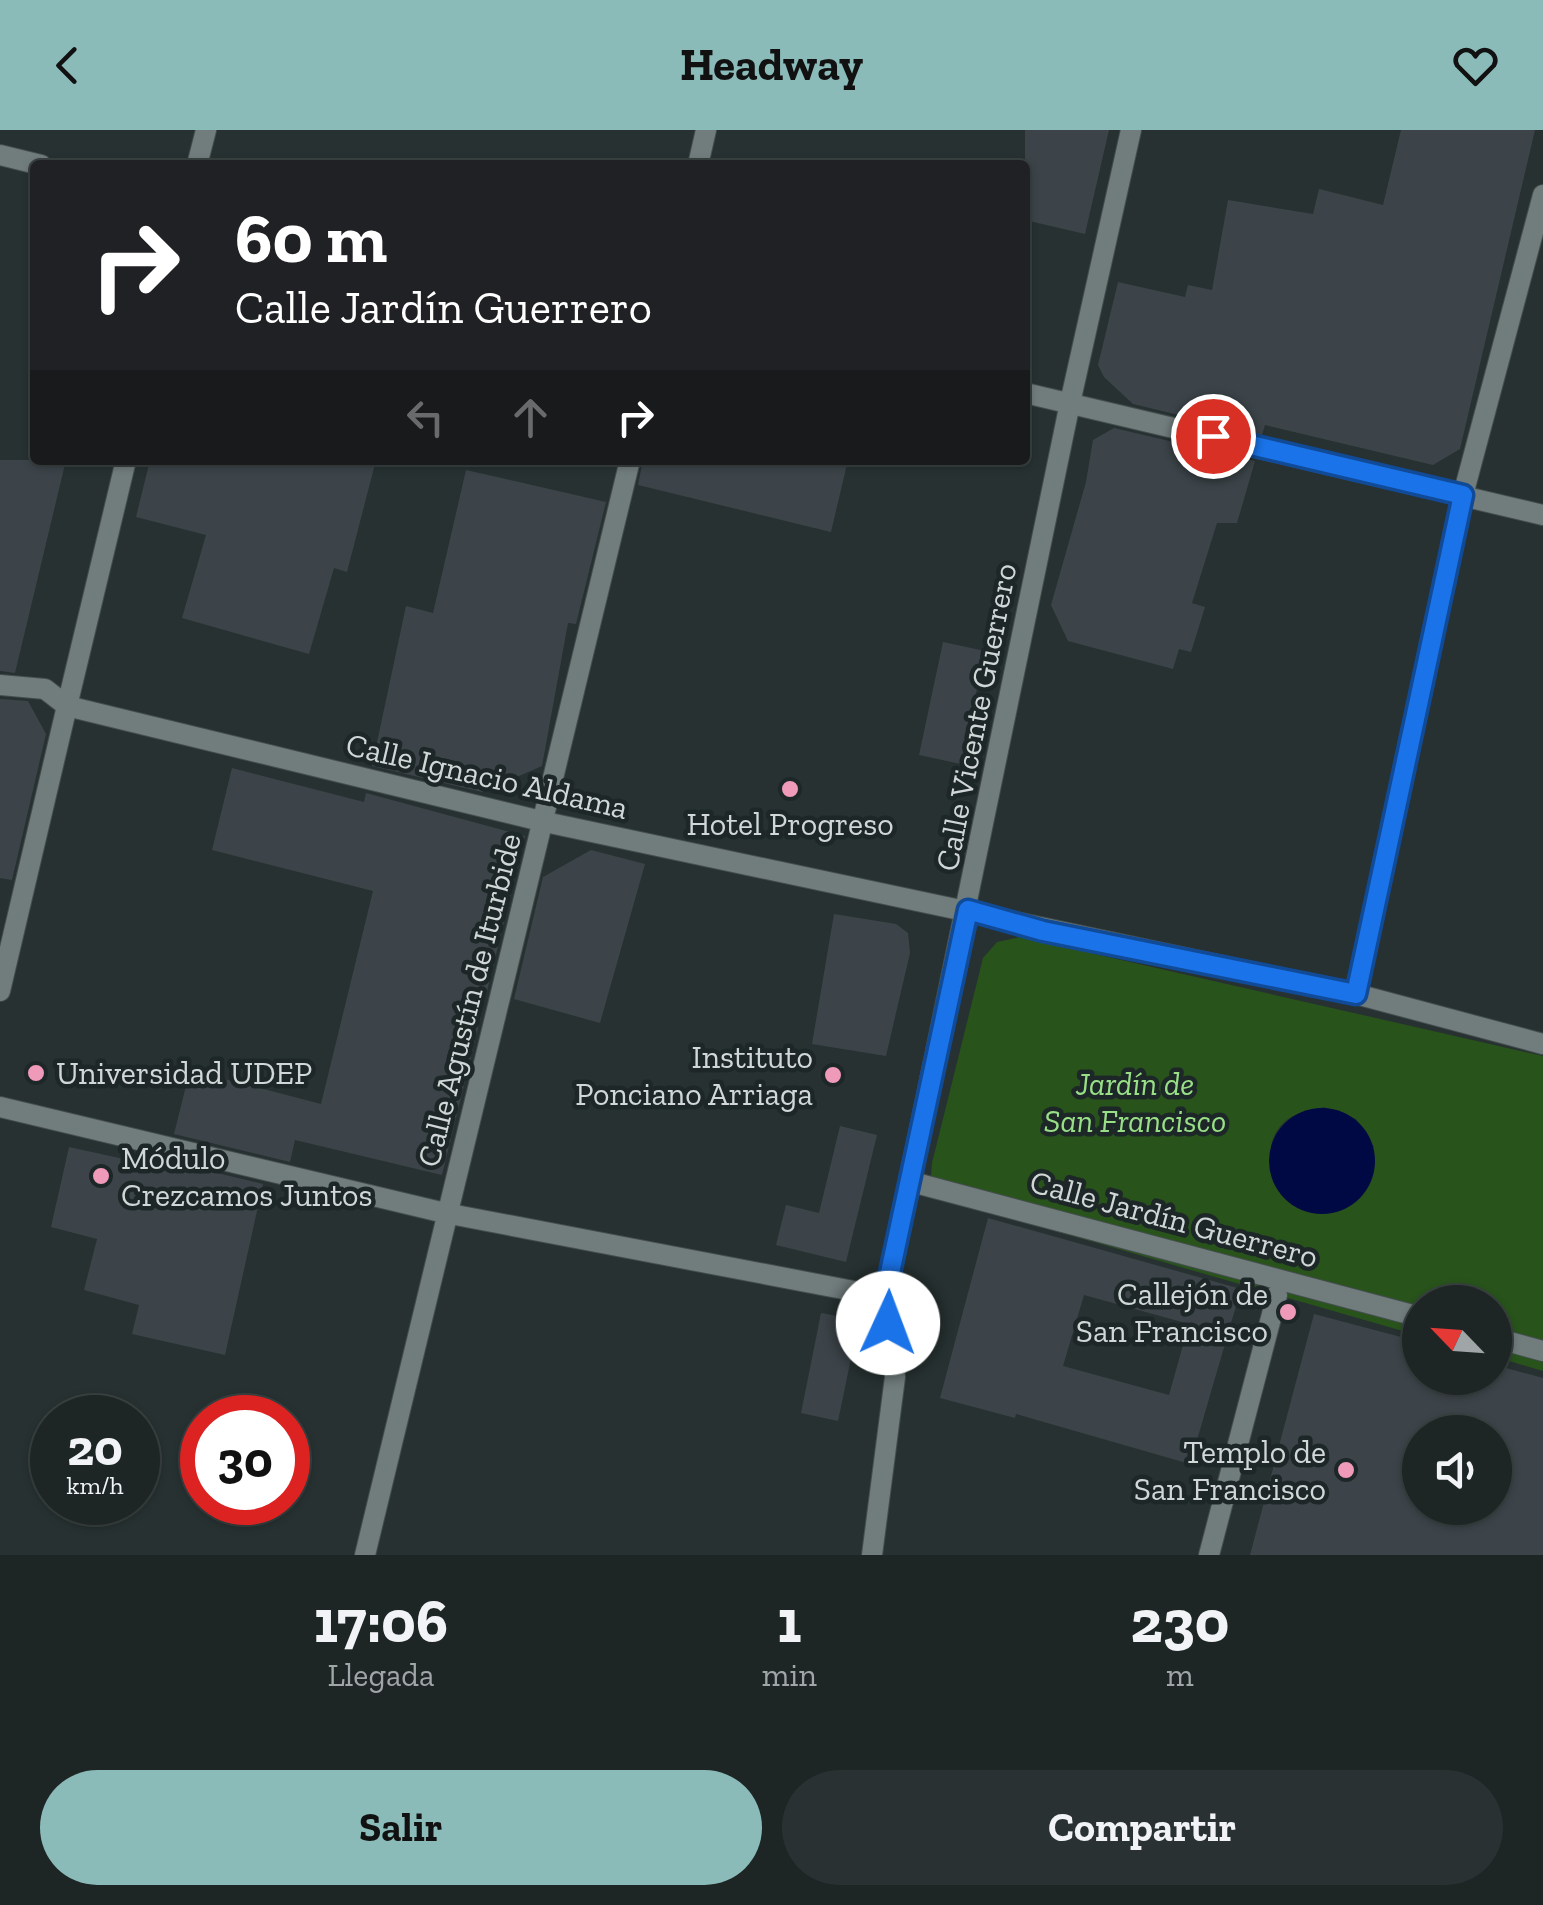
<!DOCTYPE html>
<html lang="es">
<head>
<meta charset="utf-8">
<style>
  :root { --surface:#1d2525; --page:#2a3132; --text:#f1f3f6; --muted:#a0a5a7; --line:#3b4242; --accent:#8bbbb9 }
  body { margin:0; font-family:"Zilla Slab",serif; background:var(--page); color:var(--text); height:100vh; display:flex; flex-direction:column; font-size:38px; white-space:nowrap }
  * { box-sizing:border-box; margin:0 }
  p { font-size:32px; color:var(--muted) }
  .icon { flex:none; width:55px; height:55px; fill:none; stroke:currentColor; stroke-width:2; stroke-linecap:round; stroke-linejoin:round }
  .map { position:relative; height:1425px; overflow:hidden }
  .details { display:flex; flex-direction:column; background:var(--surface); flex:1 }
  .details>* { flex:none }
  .hud { position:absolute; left:30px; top:30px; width:1000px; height:305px; border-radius:10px; box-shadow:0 2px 8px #0004,0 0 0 2px var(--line); background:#202124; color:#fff; overflow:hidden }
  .needle { width:65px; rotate:295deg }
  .fabs { position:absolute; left:1402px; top:1155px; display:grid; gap:20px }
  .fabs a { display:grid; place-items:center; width:110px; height:110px; border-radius:50%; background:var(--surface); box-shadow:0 2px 8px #0004,0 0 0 2px var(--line); font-size:50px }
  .speed { position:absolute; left:30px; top:1265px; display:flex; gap:20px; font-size:50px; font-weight:700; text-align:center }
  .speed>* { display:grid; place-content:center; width:130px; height:130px; border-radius:50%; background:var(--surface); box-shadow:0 2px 8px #0004,0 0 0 2px var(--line); line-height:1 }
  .speed small { font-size:25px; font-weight:400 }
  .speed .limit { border:15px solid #d22; background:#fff; color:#111 }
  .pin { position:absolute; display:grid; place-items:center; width:85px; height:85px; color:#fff; margin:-42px; border:5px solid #fff; border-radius:50%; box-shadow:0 2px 10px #0007 }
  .me { position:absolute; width:110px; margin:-55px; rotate:2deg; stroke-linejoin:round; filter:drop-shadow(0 0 8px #0008) }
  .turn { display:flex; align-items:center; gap:35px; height:210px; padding:0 40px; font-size:45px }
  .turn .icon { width:130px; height:130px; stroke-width:2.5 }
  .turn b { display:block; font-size:70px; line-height:85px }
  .lanes { display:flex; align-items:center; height:95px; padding:0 40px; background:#0003; justify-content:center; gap:50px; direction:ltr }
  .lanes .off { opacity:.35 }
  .eta { display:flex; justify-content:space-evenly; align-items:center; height:170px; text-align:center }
  .eta b { font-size:60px; font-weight:700; line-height:70px }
  .button { display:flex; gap:20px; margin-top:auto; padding:20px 40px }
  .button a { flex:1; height:115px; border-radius:60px; background:var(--accent); color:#111; font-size:40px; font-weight:700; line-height:115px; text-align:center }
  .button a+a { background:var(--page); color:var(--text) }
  header { display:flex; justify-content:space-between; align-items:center; height:130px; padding:0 40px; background:var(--accent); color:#111; font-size:45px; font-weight:700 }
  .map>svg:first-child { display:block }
  .green { fill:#28531b; fill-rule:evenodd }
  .water { fill:#000943 }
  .building { fill:#3c4449; fill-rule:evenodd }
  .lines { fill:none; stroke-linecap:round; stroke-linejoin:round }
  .pedestrian-casing { stroke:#454e4e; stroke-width:22 }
  .minor-casing { stroke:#454e4e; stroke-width:22 }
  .pedestrian { stroke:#717c7d; stroke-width:20 }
  .minor { stroke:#717c7d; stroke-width:20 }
  .route-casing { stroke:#114b97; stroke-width:25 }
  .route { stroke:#1a73e8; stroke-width:18 }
  .poi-dot { fill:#ef9ab8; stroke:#1d2728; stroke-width:4 }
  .labels { text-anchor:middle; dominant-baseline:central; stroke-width:9; stroke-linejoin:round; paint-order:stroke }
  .street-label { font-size:32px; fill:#d1d7d7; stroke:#1d2728 }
  .poi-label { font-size:32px; fill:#d1d7d7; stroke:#1d2728; text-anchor:end }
  .park-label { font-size:32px; font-style:italic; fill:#99df87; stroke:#1d2728 }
</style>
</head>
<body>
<header><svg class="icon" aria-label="back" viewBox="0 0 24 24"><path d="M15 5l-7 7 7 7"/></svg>Headway<svg class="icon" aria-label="heart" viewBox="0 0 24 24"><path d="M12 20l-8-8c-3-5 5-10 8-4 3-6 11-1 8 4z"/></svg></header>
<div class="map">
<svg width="1543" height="1425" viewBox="0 0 1543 1425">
  <rect width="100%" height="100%" fill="#273131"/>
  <path class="green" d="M 1020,807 L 1543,926 L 1543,1241 L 1495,1227 L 1495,1172 L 1420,1172 L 1420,1206 L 948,1070 L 931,1046 L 932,1033 L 983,828 L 997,812 ZM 1324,977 L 1356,989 L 1374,1017 L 1293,1076 C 1270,1054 1257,1006 1293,986 C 1302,982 1315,980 1324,977 Z"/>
  <path class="water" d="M1269 1031a53 53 0 1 1 106 0a53 53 0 1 1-106 0Z"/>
  <path class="building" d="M 1025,0 L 1109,0 L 1085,104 L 1025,90 Z
    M 1401,0 L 1535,0 L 1460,319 L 1433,335 L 1265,295 L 1262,305 L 1133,274 L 1104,247 L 1098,235 L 1118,152 L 1185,167 L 1188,155 L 1212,160 L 1228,70 L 1313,84 L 1319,59 L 1383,75 Z
    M 1114,298 L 1255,331 L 1237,393 L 1217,393 L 1192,473 L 1205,477 L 1197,503 L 1191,522 L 1179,519 L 1173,539 L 1068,511 L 1051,475 L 1086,352 L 1093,310 Z
    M 0,330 L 66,330 L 15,543 L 0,541 Z
    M 150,330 L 376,330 L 347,442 L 334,438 L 309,524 L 182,488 L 206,405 L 136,387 Z
    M 643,330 L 848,330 L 831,402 L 638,355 Z
    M 466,340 L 606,372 L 576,494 L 568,493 L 542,636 L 482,662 L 372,636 L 406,476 L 433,483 Z
    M 943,512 L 985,521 L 961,634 L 919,625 Z
    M 0,569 L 28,571 L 46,604 L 12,750 L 0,748 Z
    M 232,638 L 364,672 L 366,663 L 525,706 L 442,1045 L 295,1010 L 290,1032 L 174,1004 L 190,940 L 321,974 L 373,761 L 212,720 Z
    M 591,720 L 645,734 L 600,893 L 514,869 L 543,747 Z
    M 834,784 L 896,794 L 908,803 L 910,823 L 886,926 L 812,914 Z
    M 840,996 L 877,1005 L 846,1132 L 776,1115 L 786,1075 L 819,1083 Z
    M 69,1017 L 165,1038 L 167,1031 L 263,1054 L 225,1225 L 132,1204 L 139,1175 L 84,1160 L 97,1109 L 51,1097 Z
    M 988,1088 L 1241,1159 L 1190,1334 L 1016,1284 L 1015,1288 L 940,1268 ZM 1084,1165 L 1189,1194 L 1169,1265 L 1063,1236 Z
    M 821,1183 L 859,1190 L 838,1291 L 801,1283 Z
    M 1314,1184 L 1420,1212 L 1420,1248 L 1495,1248 L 1495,1235 L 1543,1248 L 1543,1425 L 1250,1425 ZM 1420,1302 L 1495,1302 L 1495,1378 L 1420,1378 Z"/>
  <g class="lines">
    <g class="pedestrian-casing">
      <path id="pedestrian" d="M 0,25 L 41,35
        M 197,35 L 206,0
        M 67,576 L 126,330
        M 912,1052 L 1420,1187
        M 1495,1208 L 1543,1221
        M 1209,1425 L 1277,1165"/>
    </g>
    <g class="minor-casing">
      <path id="minor" d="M 698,35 L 706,0
        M 1025,263 L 1543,385
        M 0,555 L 45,559 L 67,576 L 545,692 L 1356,864 L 1543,914
        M 0,861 L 67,576
        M 1356,864 L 1463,365 L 1543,65
        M 0,977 L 445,1083 L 885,1167
        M 365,1425 L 630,330
        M 872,1425 L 895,1247 L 885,1167 L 1070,273 L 1131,0"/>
    </g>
    <use href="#pedestrian" class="pedestrian"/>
    <use href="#minor" class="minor"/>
  </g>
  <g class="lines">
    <g class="route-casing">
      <path id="route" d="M 888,1193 L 885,1166 L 968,780 L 1043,801 L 1356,864 L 1463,365 L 1213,306"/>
    </g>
    <use href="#route" class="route"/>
  </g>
  <g class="poi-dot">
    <circle cx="790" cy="659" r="10"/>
    <circle cx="36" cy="943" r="10"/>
    <circle cx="833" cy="945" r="10"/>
    <circle cx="101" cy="1046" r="10"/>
    <circle cx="1288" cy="1182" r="10"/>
    <circle cx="1346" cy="1340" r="10"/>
  </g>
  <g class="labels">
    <g class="street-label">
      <text transform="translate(976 587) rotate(-79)">Calle Vicente Guerrero</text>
      <text transform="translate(487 646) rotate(13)">Calle Ignacio Aldama</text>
      <text transform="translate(469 870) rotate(-76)">Calle Agustín de Iturbide</text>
      <text transform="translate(1174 1089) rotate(15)">Calle Jardín Guerrero</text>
    </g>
    <g class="poi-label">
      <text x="790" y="694" text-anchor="middle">Hotel Progreso</text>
      <text x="813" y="927">Instituto<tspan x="813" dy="37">Ponciano Arriaga</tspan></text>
      <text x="56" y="943" text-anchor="start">Universidad UDEP</text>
      <text x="121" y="1028" text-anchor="start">Módulo<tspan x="121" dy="37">Crezcamos Juntos</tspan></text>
      <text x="1268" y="1164">Callejón de<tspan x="1268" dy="37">San Francisco</tspan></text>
      <text x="1326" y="1322">Templo de<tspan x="1326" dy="37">San Francisco</tspan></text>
    </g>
    <g class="park-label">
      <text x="1135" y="954">Jardín de<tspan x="1135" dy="37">San Francisco</tspan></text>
    </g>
  </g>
</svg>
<div class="fabs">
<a><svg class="needle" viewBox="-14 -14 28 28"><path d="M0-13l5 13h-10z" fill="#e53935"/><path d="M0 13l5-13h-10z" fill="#a0a5a7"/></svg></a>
<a><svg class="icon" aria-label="sound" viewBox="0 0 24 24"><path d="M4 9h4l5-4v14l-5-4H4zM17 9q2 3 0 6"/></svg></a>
</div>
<div class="speed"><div>20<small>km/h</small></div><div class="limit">30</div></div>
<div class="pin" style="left:1213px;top:306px;background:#d93025"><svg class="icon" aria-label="arrive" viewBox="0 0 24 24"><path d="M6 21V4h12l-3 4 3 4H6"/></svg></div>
<svg class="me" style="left:888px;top:1193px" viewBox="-20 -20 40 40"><circle r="19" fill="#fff"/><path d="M0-13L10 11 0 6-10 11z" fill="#1a73e8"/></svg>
<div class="hud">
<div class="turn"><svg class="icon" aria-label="right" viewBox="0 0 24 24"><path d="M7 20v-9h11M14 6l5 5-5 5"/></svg><div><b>60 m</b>Calle Jardín Guerrero</div></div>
<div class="lanes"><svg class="icon off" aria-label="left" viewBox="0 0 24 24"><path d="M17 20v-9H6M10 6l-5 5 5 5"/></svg><svg class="icon off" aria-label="ahead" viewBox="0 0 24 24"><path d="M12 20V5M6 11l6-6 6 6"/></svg><svg class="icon" aria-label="right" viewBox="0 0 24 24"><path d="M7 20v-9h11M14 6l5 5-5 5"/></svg></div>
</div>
</div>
<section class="details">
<div class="eta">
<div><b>17:06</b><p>Llegada</p></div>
<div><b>1</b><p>min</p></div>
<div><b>230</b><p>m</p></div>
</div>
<div class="button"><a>Salir</a><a>Compartir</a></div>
</section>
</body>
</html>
